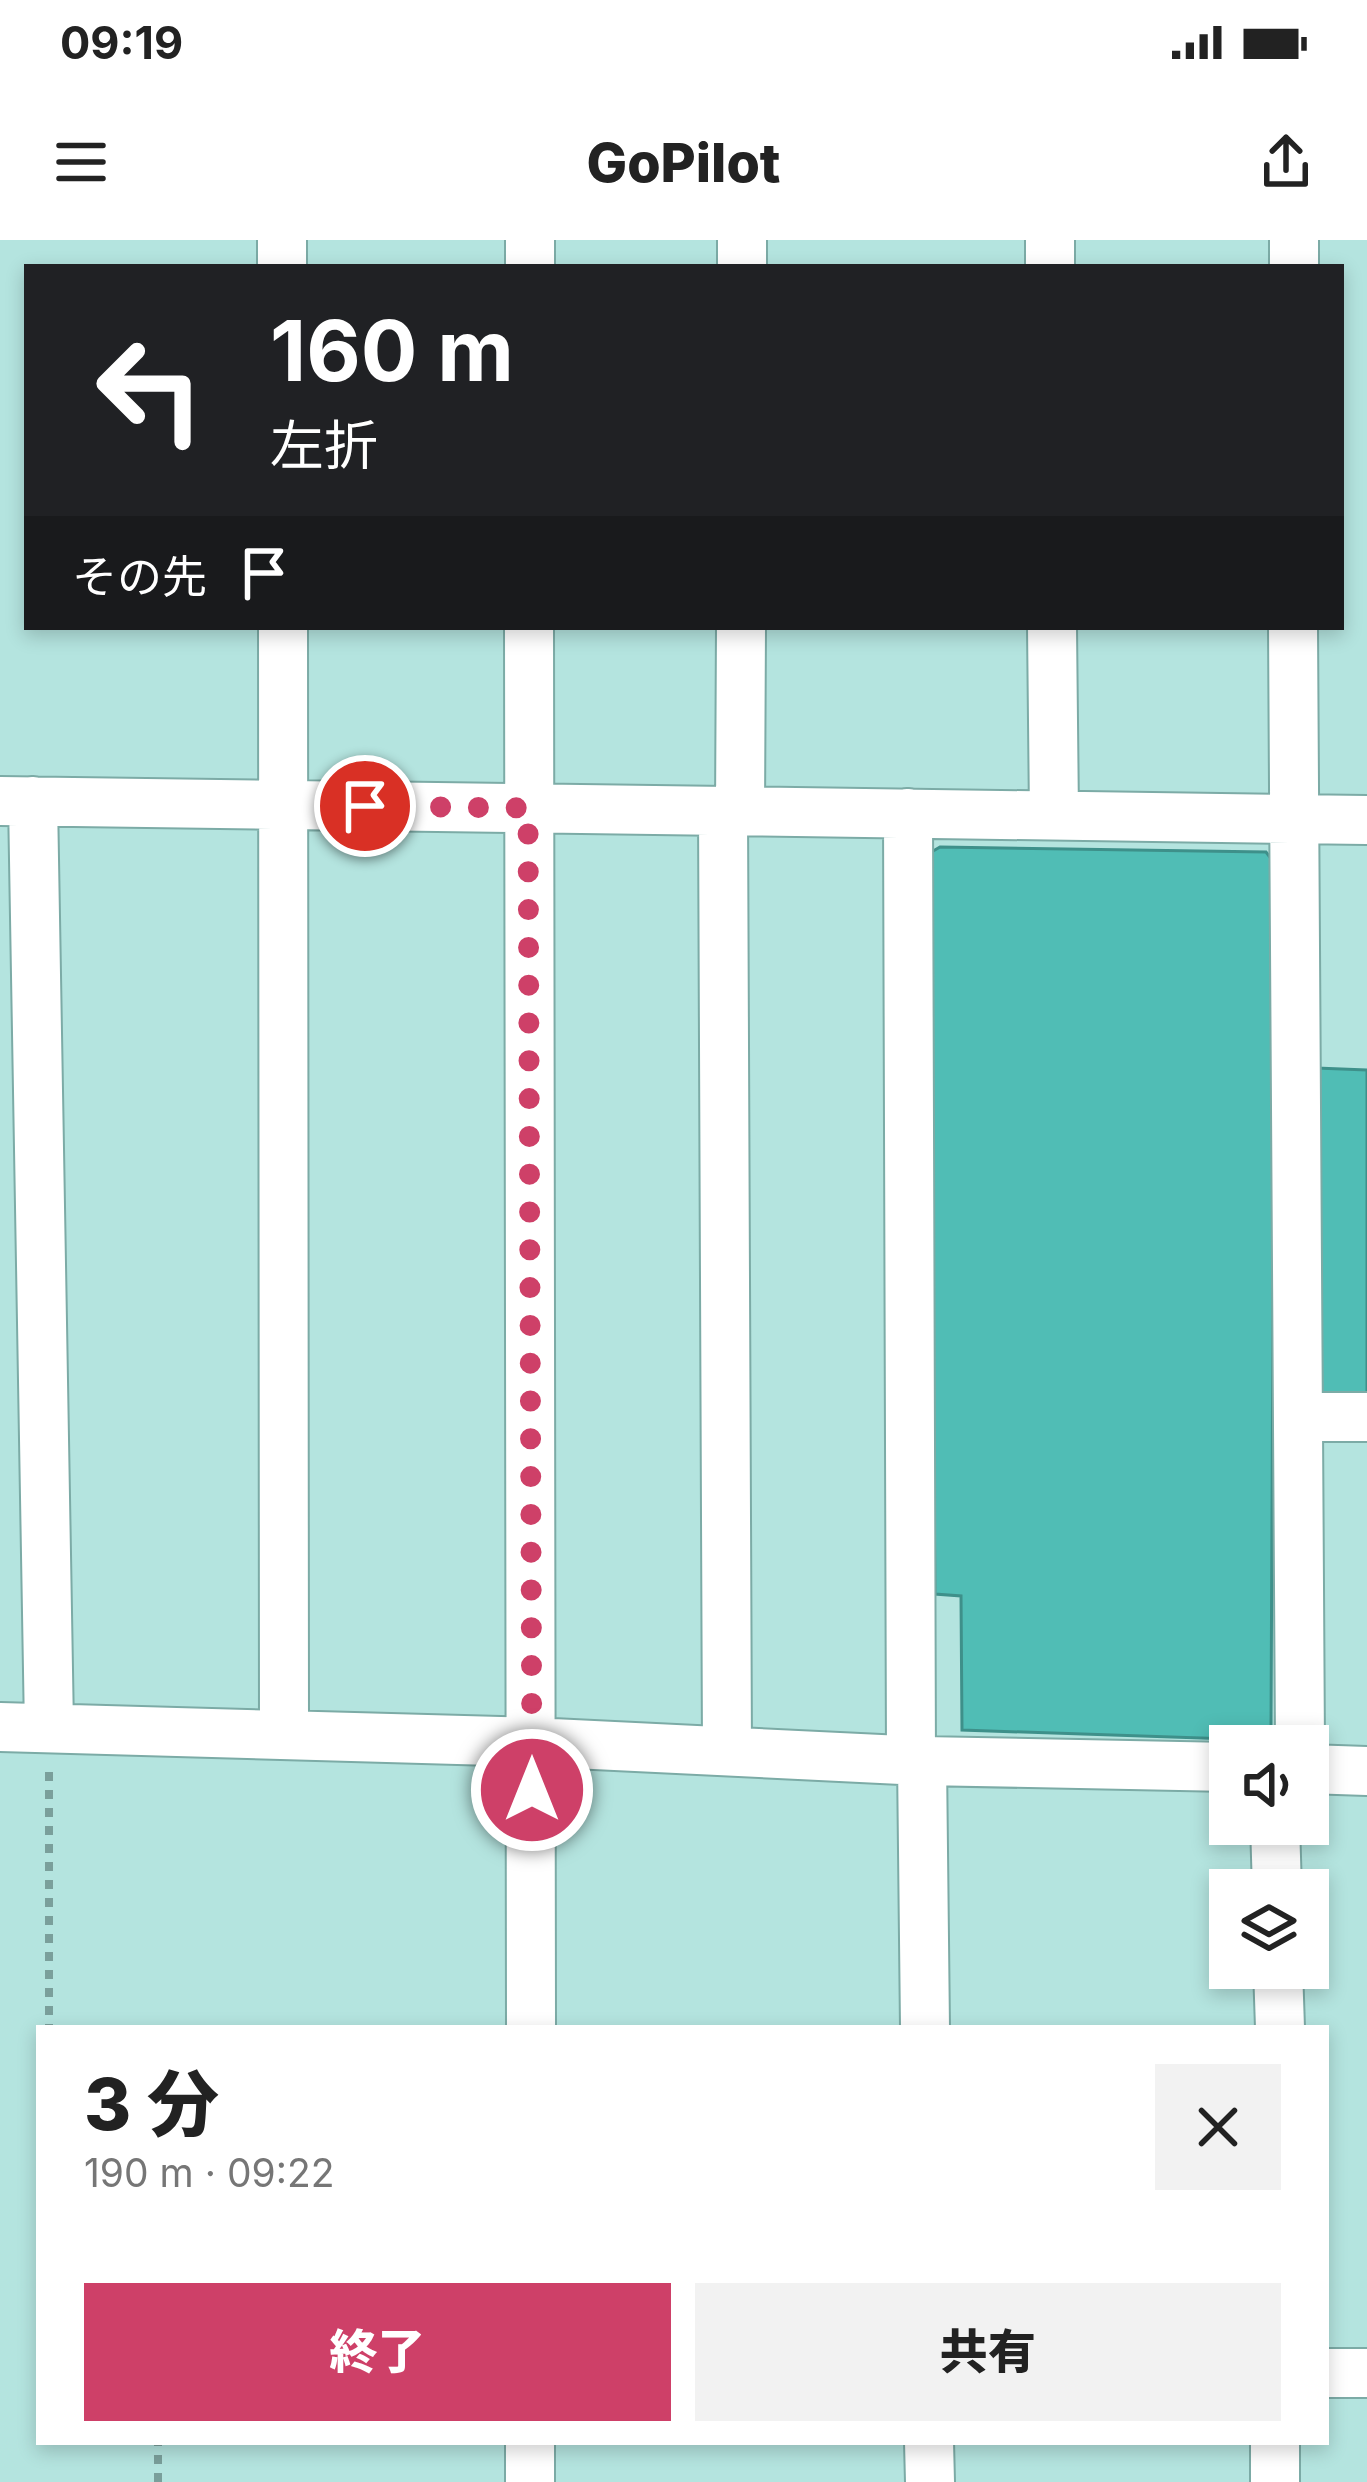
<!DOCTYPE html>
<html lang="ja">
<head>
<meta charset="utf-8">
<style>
  :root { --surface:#fff; --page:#f2f2f2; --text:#222; --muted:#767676; --accent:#ce4068 }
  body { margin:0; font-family:Inter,"Noto Sans JP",sans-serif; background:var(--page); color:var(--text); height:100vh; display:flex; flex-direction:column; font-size:45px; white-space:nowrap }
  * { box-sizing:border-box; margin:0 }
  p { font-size:39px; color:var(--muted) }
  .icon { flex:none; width:66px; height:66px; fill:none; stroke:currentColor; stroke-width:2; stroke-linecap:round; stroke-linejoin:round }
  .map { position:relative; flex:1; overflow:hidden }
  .details { position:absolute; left:36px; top:1785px; width:1293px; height:420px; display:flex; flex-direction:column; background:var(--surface); border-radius:0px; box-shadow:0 6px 18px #0003 }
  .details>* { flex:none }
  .banner { position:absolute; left:24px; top:24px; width:1320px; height:366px; border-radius:0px; box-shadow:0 6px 18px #0003; background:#202124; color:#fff; overflow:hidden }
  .fabs { position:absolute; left:1209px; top:1485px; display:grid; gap:24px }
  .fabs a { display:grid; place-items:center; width:120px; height:120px; border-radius:0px; background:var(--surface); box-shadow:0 6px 18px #0003; font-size:60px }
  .pin { position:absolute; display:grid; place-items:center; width:102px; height:102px; color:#fff; margin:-51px; border:6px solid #fff; border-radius:50%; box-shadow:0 3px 12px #0007 }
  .me { position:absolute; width:132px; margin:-66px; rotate:0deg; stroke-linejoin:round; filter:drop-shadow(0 0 9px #0008) }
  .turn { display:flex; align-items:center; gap:42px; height:252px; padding:0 48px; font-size:54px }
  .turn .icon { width:156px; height:156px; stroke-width:2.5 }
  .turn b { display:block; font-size:84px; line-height:102px }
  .then { display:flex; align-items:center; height:114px; padding:0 48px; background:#0003; gap:24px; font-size:45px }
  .round { display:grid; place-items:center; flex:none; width:126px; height:126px; border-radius:0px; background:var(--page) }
  .summary { display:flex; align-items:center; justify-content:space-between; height:204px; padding:0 48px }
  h1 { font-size:72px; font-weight:800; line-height:90px }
  .button { display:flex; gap:24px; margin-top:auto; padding:24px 48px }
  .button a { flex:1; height:138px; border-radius:0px; background:var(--accent); color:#fff; font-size:48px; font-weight:800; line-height:138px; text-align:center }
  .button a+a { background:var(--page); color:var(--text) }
  .status { display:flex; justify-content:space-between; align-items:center; height:84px; padding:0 60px; background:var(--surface); direction:ltr }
  .status svg { height:33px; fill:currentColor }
  header { display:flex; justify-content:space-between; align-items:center; height:156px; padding:0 48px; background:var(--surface); font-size:54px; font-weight:800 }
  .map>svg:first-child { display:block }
  .water { fill:#50bdb5; stroke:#3e908a; stroke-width:3 }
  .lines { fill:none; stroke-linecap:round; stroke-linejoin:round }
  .minor-casing { stroke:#7caba6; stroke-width:52 }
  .path { stroke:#7a9f9b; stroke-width:8; stroke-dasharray:9 9; stroke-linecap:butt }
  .minor { stroke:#fff; stroke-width:48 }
  .route { stroke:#ce4068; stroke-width:21; stroke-dasharray:0 37.8 }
</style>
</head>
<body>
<div class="status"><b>09:19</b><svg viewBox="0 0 49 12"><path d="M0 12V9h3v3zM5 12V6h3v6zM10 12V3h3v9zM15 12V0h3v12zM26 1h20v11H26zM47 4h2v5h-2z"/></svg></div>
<header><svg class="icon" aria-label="menu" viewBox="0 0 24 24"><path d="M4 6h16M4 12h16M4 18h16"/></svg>GoPilot<svg class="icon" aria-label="share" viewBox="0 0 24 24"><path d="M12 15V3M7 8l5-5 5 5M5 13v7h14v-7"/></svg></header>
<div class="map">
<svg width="1367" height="2242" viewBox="0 0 1367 2242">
  <rect width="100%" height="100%" fill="#b4e4df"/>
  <path class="water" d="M 940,607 L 1266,612 L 1275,624 L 1271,1487 L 1260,1500 L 962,1490 L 961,1356 L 935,1354 L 928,614 Z
    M 1316,828 L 1367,830 L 1367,1159 L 1323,1160 L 1312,1148 Z"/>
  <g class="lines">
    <g class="minor-casing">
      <path id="minor" d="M 282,0 L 282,27
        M 1050,0 L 1050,27
        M 530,27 L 530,0
        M 742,27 L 742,0
        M 1294,27 L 1294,0
        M 283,387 L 284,1495
        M 529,387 L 531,1788
        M 1052,387 L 1054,575
        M 1293,387 L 1300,1506
        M 0,561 L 1367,580
        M 33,561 L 49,1488
        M 723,570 L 727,1511
        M 740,571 L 741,387
        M 908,573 L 911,1520
        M 1298,1177 L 1367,1177
        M 0,1487 L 532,1502 L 922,1521 L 1230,1527
        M 922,1521 L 925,1788
        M 1308,1529 L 1367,1531
        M 1275,1584 L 1277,1650
        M 1278,1728 L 1280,1788
        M 1326,2133 L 1367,2133
        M 929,2202 L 930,2242
        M 530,2242 L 530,2202
        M 1275,2242 L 1275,2202"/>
    </g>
    <path class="path" d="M 49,1532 L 49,1788
      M 158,2242 L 158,2202"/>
    <use href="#minor" class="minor"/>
  </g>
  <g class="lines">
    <path class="route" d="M 365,566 L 528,568 L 532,1550"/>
  </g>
</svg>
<div class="fabs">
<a><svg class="icon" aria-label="sound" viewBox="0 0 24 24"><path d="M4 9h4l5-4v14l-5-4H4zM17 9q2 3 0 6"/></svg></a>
<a><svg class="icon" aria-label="layers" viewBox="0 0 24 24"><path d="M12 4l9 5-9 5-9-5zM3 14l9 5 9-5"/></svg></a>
</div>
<div class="pin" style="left:365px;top:566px;background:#d93025"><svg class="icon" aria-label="arrive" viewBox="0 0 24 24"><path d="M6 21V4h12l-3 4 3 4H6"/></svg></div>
<svg class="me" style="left:532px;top:1550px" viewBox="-20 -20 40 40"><circle r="17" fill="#ce4068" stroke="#fff" stroke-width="3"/><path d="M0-11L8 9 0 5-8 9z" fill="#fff"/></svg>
<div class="banner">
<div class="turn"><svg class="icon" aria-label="left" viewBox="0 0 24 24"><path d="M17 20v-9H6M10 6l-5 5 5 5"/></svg><div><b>160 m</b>左折</div></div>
<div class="then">その先<svg class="icon" aria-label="arrive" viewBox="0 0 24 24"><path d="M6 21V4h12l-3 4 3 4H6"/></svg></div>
</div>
<section class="details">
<div class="summary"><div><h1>3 分</h1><p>190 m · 09:22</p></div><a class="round"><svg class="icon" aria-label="close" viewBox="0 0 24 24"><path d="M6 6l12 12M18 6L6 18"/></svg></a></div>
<div class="button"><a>終了</a><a>共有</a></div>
</section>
</div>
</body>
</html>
